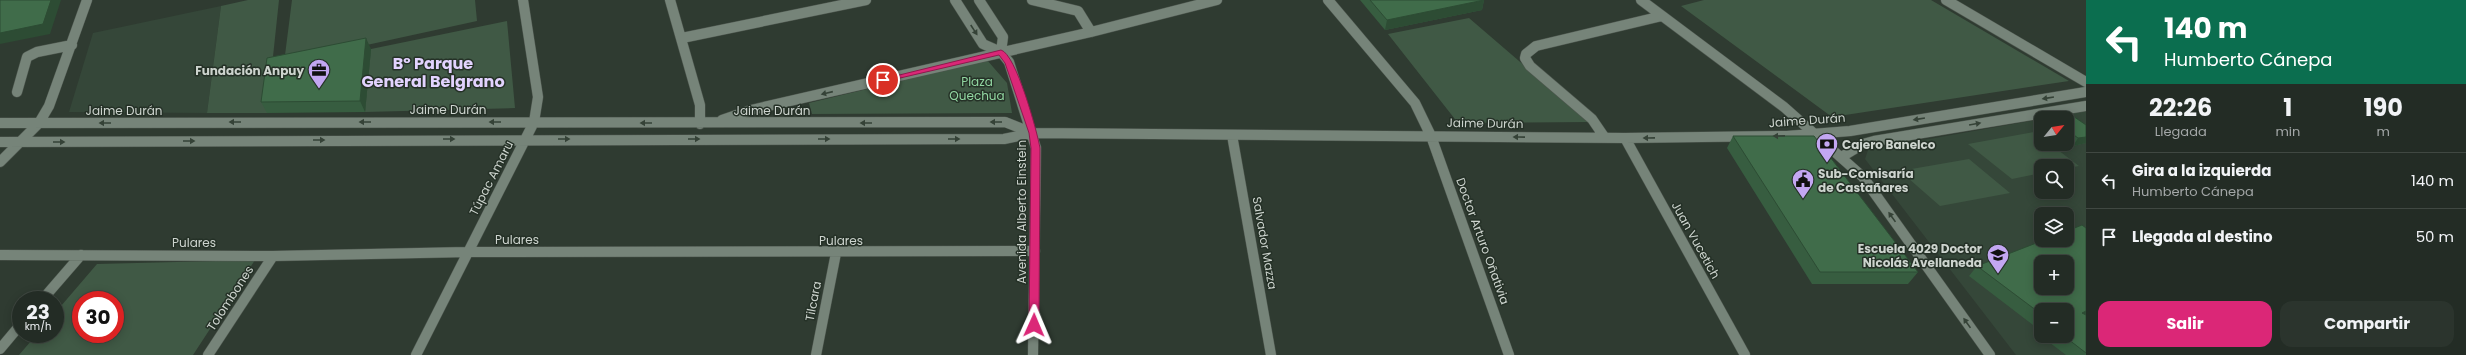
<!DOCTYPE html>
<html lang="es">
<head>
<meta charset="utf-8">
<style>
  :root { --surface:#232c25; --page:#2b342d; --text:#f1f3f6; --muted:#a3a7a7; --line:#404842; --accent:#db2777 }
  body { margin:0; font-family:Poppins,sans-serif; background:var(--page); color:var(--text); height:100vh; display:flex; flex-direction:column; font-size:15px; white-space:nowrap }
  * { box-sizing:border-box; margin:0 }
  p { font-size:13px; color:var(--muted) }
  .icon { flex:none; width:22px; height:22px; fill:none; stroke:currentColor; stroke-width:2; stroke-linecap:round; stroke-linejoin:round }
  .map { position:relative; flex:1; overflow:hidden }
  .drawer { display:flex; flex-direction:column; background:var(--surface); width:380px }
  .drawer>* { flex:none }
  .banner { background:#0b6e4f; color:#fff; overflow:hidden }
  .needle { width:26px; rotate:60deg }
  .tools { position:absolute; left:2034px; top:111px; display:grid; gap:8px }
  .tools a { display:grid; place-items:center; width:40px; height:40px; border-radius:8px; background:var(--surface); box-shadow:0 2px 10px #0003,0 0 0 1px var(--line); font-size:20px }
  .speed { position:absolute; left:12px; top:291px; display:flex; gap:8px; font-size:20px; font-weight:700; text-align:center }
  .speed>* { display:grid; place-content:center; width:52px; height:52px; border-radius:50%; background:var(--surface); box-shadow:0 2px 10px #0003,0 0 0 1px var(--line); line-height:1 }
  .speed small { font-size:10px; font-weight:400 }
  .speed .limit { border:6px solid #d22; background:#fff; color:#111 }
  .pin { position:absolute; display:grid; place-items:center; width:34px; height:34px; color:#fff; margin:-17px; border:2px solid #fff; border-radius:50%; box-shadow:0 1px 4px #0007 }
  .me { position:absolute; width:44px; margin:-22px; rotate:1deg; stroke-linejoin:round; filter:drop-shadow(0 0 3px #0008) }
  .turn { display:flex; align-items:center; gap:14px; height:84px; padding:0 12px; font-size:18px }
  .turn .icon { width:52px; height:52px; stroke-width:2.5 }
  .turn b { display:block; font-size:28px; line-height:34px }
  .eta { display:flex; justify-content:space-evenly; align-items:center; height:68px; text-align:center }
  .eta b { font-size:24px; font-weight:700; line-height:28px }
  .action { display:flex; gap:8px; margin-top:auto; padding:8px 12px }
  .action a { flex:1; height:46px; border-radius:12px; background:var(--accent); color:#fff; font-size:16px; font-weight:700; line-height:46px; text-align:center }
  .action a+a { background:var(--page); color:var(--text) }
  ul { padding:0; list-style:none }
  li { display:flex; align-items:center; gap:12px; height:56px; padding:0 12px; border-top:1px solid var(--line) }
  li div { flex:1 }
  li b { display:block; font-size:15px }
  li em { font-style:normal }
  main { display:flex; flex:1; min-height:0 }
  .map>svg:first-child { display:block }
  .built { fill:#354739; fill-rule:evenodd }
  .green { fill:#405945; fill-rule:evenodd }
  .lines { fill:none; stroke-linecap:round; stroke-linejoin:round }
  .minor-casing { stroke:#4e574f; stroke-width:11 }
  .minor { stroke:#768479; stroke-width:10 }
  .wall { fill:#375d40 }
  .shaded-wall { fill:#2d4c34 }
  .building { fill:#406c4a; stroke:#2d4c34; fill-rule:evenodd }
  .oneway { fill:#354237 }
  .route { fill:#db2777; stroke:#8e194d }
  .labels { text-anchor:middle; dominant-baseline:central; stroke-width:3; stroke-linejoin:round; paint-order:stroke }
  .poi-label { font-size:12px; font-weight:bold; fill:#cdd4ce; stroke:#253127; text-anchor:end }
  .park-label { font-size:12px; fill:#92d7a2; stroke:#253127 }
  .street-label { font-size:12px; fill:#cdd4ce; stroke:#253127 }
  .district-label { font-size:16px; font-weight:bold; fill:#e2d3fe; stroke:#253127 }
</style>
</head>
<body>
<main>
<div class="map">
<svg width="2086" height="355" viewBox="0 0 2086 355">
  <rect width="100%" height="100%" fill="#2f3b31"/>
  <path class="built" d="M 221,6 L 207,113 L 69,112 L 93,33 Z
    M 2086,111 L 2086,355 L 2016,355 L 1865,159 L 1868,150 L 2041,119 L 2041,144 L 2067,144 L 2067,118 L 2048,118 ZM 2041,166 L 2067,166 L 2067,192 L 2041,192 ZM 2041,214 L 2067,214 L 2067,240 L 2041,240 ZM 2041,262 L 2067,262 L 2067,288 L 2041,288 ZM 2041,310 L 2067,310 L 2067,336 L 2041,336 Z"/>
  <path class="green" d="M 248,0 L 279,0 L 267,113 L 207,113 L 221,6 Z
    M 292,0 L 475,0 L 477,21 L 284,63 Z
    M 1704,0 L 1931,0 L 2069,81 L 1832,117 L 1681,6 Z
    M 1469,18 L 1590,122 L 1458,123 L 1388,34 Z
    M 507,21 L 515,108 L 365,112 L 371,49 Z
    M 987,60 L 1007,83 L 1012,113 L 812,114 L 809,103 Z
    M 2034,132 L 2041,137 L 2041,144 L 2050,144 L 2079,166 L 2067,168 L 2067,166 L 2041,166 L 2041,173 L 2012,179 L 1968,144 Z
    M 1969,159 L 2010,193 L 1940,206 L 1900,171 Z
    M 255,260 L 193,355 L 19,355 L 37,334 L 55,334 L 55,313 L 97,264 ZM 81,300 L 115,300 L 115,334 L 81,334 Z"/>
  <g class="lines">
    <g class="minor-casing">
      <path id="minor" d="M 670,0 L 700,105 L 700,124
        M 955,0 L 983,44 L 1001,52 L 1009,62 L 1036,148 L 1033,355
        M 979,0 L 1003,37 L 1001,52
        M 1032,0 L 1078,11 L 1091,32
        M 1328,0 L 1415,103 L 1431,136 L 1509,355
        M 1641,0 L 1784,107 L 1863,177 L 1990,355
        M 1946,0 L 2086,82
        M 682,38 L 866,0
        M 17,92 L 27,57 L 37,52 L 72,45
        M 722,120 L 751,110 L 1091,32 L 1217,0
        M 0,123 L 1005,122 L 1033,133
        M 1232,135 L 1271,355
        M 1605,138 L 1592,119 L 1530,66 L 1525,58 L 1526,54 L 1536,46 L 1662,16
        M 1625,138 L 1745,355
        M 0,142 L 1004,139 L 1033,133 L 1625,138 L 1787,136 L 1850,131 L 2086,92
        M 1843,156 L 1863,144 L 1874,141 L 2086,106
        M 0,162 L 39,123 L 49,106 L 87,0
        M 0,255 L 273,256 L 468,252 L 1035,251
        M 42,300 L 81,255
        M 0,349 L 21,324
        M 208,355 L 273,256
        M 416,355 L 534,122 L 538,97 L 523,0
        M 816,355 L 836,253"/>
    </g>
    <use href="#minor" class="minor"/>
  </g>
  <path class="wall" d="M 1360,0 L 1484,0 L 1482,10 L 1385,30 Z
    M 371,49 L 365,112 L 267,113 L 261,102 Z
    M 2070,114 L 2086,125 L 2086,143 L 2073,146 L 2067,141 L 2067,118 L 2049,118 L 2050,117 Z
    M 1733,136 L 1918,272 L 1908,284 L 1812,284 L 1727,148 Z
    M 2086,228 L 2086,355 L 2066,355 L 2041,336 L 2067,336 L 2041,310 L 2041,331 L 1969,276 L 1977,266 Z"/>
  <path class="shaded-wall" d="M 51,0 L 61,0 L 50,34 L 0,44 L 0,33 Z
    M 1484,0 L 1482,10 L 1385,30 L 1387,20 Z
    M 366,38 L 371,49 L 365,112 L 360,101 Z
    M 2086,137 L 2086,143 L 2073,146 L 2078,138 Z
    M 2086,311 L 2086,317 L 2082,313 Z"/>
  <path class="building" d="M 0,0 L 51,0 L 43,24 L 0,33 Z
    M 1370,0 L 1484,0 L 1387,20 Z
    M 366,38 L 360,101 L 261,102 L 267,58 Z
    M 2070,114 L 2086,125 L 2086,137 L 2078,138 L 2067,130 L 2067,118 L 2051,118 L 2050,117 Z
    M 1733,136 L 1814,136 L 1918,272 L 1820,272 Z
    M 2082,225 L 2086,228 L 2086,311 L 2082,313 L 2086,315 L 2086,353 L 2064,336 L 2067,336 L 2067,310 L 2041,310 L 2041,314 L 1977,266 L 2044,240 L 2067,240 L 2067,231 ZM 2041,262 L 2067,262 L 2067,288 L 2041,288 Z"/>
  <defs><path id="oneway-solid" d="M-6-.8H1V-3.2L6.5 0L1 3.2V.8H-6Z"/></defs>
  <g class="oneway">
    <use href="#oneway-solid" transform="translate(974 30) rotate(57)"/>
    <use href="#oneway-solid" transform="translate(827 93) rotate(167)"/>
    <use href="#oneway-solid" transform="translate(2048 98) rotate(171)"/>
    <use href="#oneway-solid" transform="translate(1919 119) rotate(171)"/>
    <use href="#oneway-solid" transform="translate(235 122) rotate(180)"/>
    <use href="#oneway-solid" transform="translate(365 122) rotate(180)"/>
    <use href="#oneway-solid" transform="translate(495 122) rotate(180)"/>
    <use href="#oneway-solid" transform="translate(996 122) rotate(180)"/>
    <use href="#oneway-solid" transform="translate(105 123) rotate(180)"/>
    <use href="#oneway-solid" transform="translate(646 123) rotate(-180)"/>
    <use href="#oneway-solid" transform="translate(866 123) rotate(180)"/>
    <use href="#oneway-solid" transform="translate(1975 124) rotate(-10)"/>
    <use href="#oneway-solid" transform="translate(1779 136) rotate(179)"/>
    <use href="#oneway-solid" transform="translate(1519 137) rotate(-179)"/>
    <use href="#oneway-solid" transform="translate(1649 138) rotate(179)"/>
    <use href="#oneway-solid" transform="translate(449 139)"/>
    <use href="#oneway-solid" transform="translate(564 139)"/>
    <use href="#oneway-solid" transform="translate(694 139)"/>
    <use href="#oneway-solid" transform="translate(824 139)"/>
    <use href="#oneway-solid" transform="translate(954 139)"/>
    <use href="#oneway-solid" transform="translate(319 140)"/>
    <use href="#oneway-solid" transform="translate(189 141)"/>
    <use href="#oneway-solid" transform="translate(59 142)"/>
    <use href="#oneway-solid" transform="translate(1892 217) rotate(-125)"/>
    <use href="#oneway-solid" transform="translate(1967 323) rotate(-125)"/>
  </g>
  <path class="route" d="M 1001,50 C 1016,54 1037,131 1040,148 L 1039,325 L 1034,329 L 1029,325 L 1031,148 L 1029,133 L 1005,63 L 999,55 L 883,82 L 879,80 Z"/>
  <defs>
    <g id="office-pin" transform="scale(1.15)"><path d="M0 17L-7.5 6A9.5 9.5 0 1 1 7.5 6Z" fill="#c3a7f2" stroke="#253127"/><path d="M-6-3h4V-5.5h4V-3h4V5H-6ZM-1-4.5V-3h2v-1.5ZM-6 0V1H6V0Z" fill="#111"/></g>
    <g id="bank-pin" transform="scale(1.15)"><path d="M0 17L-7.5 6A9.5 9.5 0 1 1 7.5 6Z" fill="#c3a7f2" stroke="#253127"/><path d="M-6-4H6V4H-6ZM0-2.3a2.3 2.3 0 1 0 0 4.6a2.3 2.3 0 1 0 0-4.6Z" fill="#111"/></g>
    <g id="civic-pin" transform="scale(1.15)"><path d="M0 17L-7.5 6A9.5 9.5 0 1 1 7.5 6Z" fill="#c3a7f2" stroke="#253127"/><path d="M-.6-6.5H3V-4.5H.6V-3L4-1V1h2V6H-6V1h2V-1L-.6-3ZM-1.2 2.5V6h2.4V2.5Z" fill="#111"/></g>
    <g id="school-pin" transform="scale(1.15)"><path d="M0 17L-7.5 6A9.5 9.5 0 1 1 7.5 6Z" fill="#c3a7f2" stroke="#253127"/><path d="M0-5L7-2L0 1L-7-2ZM-4 1L0 2.5L4 1V4Q0 6-4 4Z" fill="#111"/></g>
  </defs>
  <g fill-rule="evenodd">
    <use href="#office-pin" x="319" y="70"/>
    <use href="#bank-pin" x="1827" y="144"/>
    <use href="#civic-pin" x="1803" y="180"/>
    <use href="#school-pin" x="1998" y="255"/>
  </g>
  <g class="labels">
    <g class="poi-label">
      <text x="304" y="70">Fundación Anpuy</text>
      <text x="1842" y="144" text-anchor="start">Cajero Banelco</text>
      <text x="1818" y="173" text-anchor="start">Sub-Comisaría<tspan x="1818" dy="14">de Castañares</tspan></text>
      <text x="1982" y="248">Escuela 4029 Doctor<tspan x="1982" dy="14">Nicolás Avellaneda</tspan></text>
    </g>
    <g class="park-label">
      <text x="977" y="81">Plaza<tspan x="977" dy="14">Quechua</tspan></text>
    </g>
    <g class="street-label">
      <text x="448" y="109">Jaime Durán</text>
      <text x="124" y="110">Jaime Durán</text>
      <text x="772" y="110">Jaime Durán</text>
      <text transform="translate(1807 120) rotate(-4)">Jaime Durán</text>
      <text transform="translate(1485 123) rotate(1)">Jaime Durán</text>
      <text transform="translate(491 178) rotate(-63)">Túpac Amaru</text>
      <text transform="translate(1021 212) rotate(-90)">Avenida Alberto Einstein</text>
      <text x="517" y="239">Pulares</text>
      <text x="841" y="240">Pulares</text>
      <text transform="translate(1696 240) rotate(61)">Juan Vucetich</text>
      <text transform="translate(1483 241) rotate(70)">Doctor Arturo Oñativia</text>
      <text x="194" y="242">Pulares</text>
      <text transform="translate(1265 243) rotate(80)">Salvador Mazza</text>
      <text transform="translate(230 298) rotate(-57)">Tolombones</text>
      <text transform="translate(813 301) rotate(-79)">Tilcara</text>
    </g>
    <g class="district-label">
      <text x="433" y="63">Bº Parque<tspan x="433" dy="18">General Belgrano</tspan></text>
    </g>
  </g>
</svg>
<div class="tools">
<a><svg class="needle" viewBox="-14 -14 28 28"><path d="M0-13l5 13h-10z" fill="#e53935"/><path d="M0 13l5-13h-10z" fill="#a3a7a7"/></svg></a>
<a><svg class="icon" aria-label="search" viewBox="0 0 24 24"><circle cx="10" cy="10" r="6"/><path d="M15 15l6 6"/></svg></a>
<a><svg class="icon" aria-label="layers" viewBox="0 0 24 24"><path d="M12 4l9 5-9 5-9-5zM3 14l9 5 9-5"/></svg></a>
<a>+</a>
<a>−</a>
</div>
<div class="speed"><div>23<small>km/h</small></div><div class="limit">30</div></div>
<div class="pin" style="left:883px;top:80px;background:#d93025"><svg class="icon" aria-label="arrive" viewBox="0 0 24 24"><path d="M6 21V4h12l-3 4 3 4H6"/></svg></div>
<svg class="me" style="left:1034px;top:325px" viewBox="-20 -20 40 40"><path d="M0-17L14 15 0 8-14 15z" fill="#db2777" stroke="#fff" stroke-width="4"/></svg>
</div>
<section class="drawer">
<div class="banner">
<div class="turn"><svg class="icon" aria-label="left" viewBox="0 0 24 24"><path d="M17 20v-9H6M10 6l-5 5 5 5"/></svg><div><b>140 m</b>Humberto Cánepa</div></div>
</div>
<div class="eta">
<div><b>22:26</b><p>Llegada</p></div>
<div><b>1</b><p>min</p></div>
<div><b>190</b><p>m</p></div>
</div>
<ul>
<li><svg class="icon" aria-label="left" viewBox="0 0 24 24"><path d="M17 20v-9H6M10 6l-5 5 5 5"/></svg><div><b>Gira a la izquierda</b><p>Humberto Cánepa</p></div><em>140 m</em></li>
<li><svg class="icon" aria-label="arrive" viewBox="0 0 24 24"><path d="M6 21V4h12l-3 4 3 4H6"/></svg><div><b>Llegada al destino</b></div><em>50 m</em></li>
</ul>
<div class="action"><a>Salir</a><a>Compartir</a></div>
</section>
</main>
</body>
</html>
